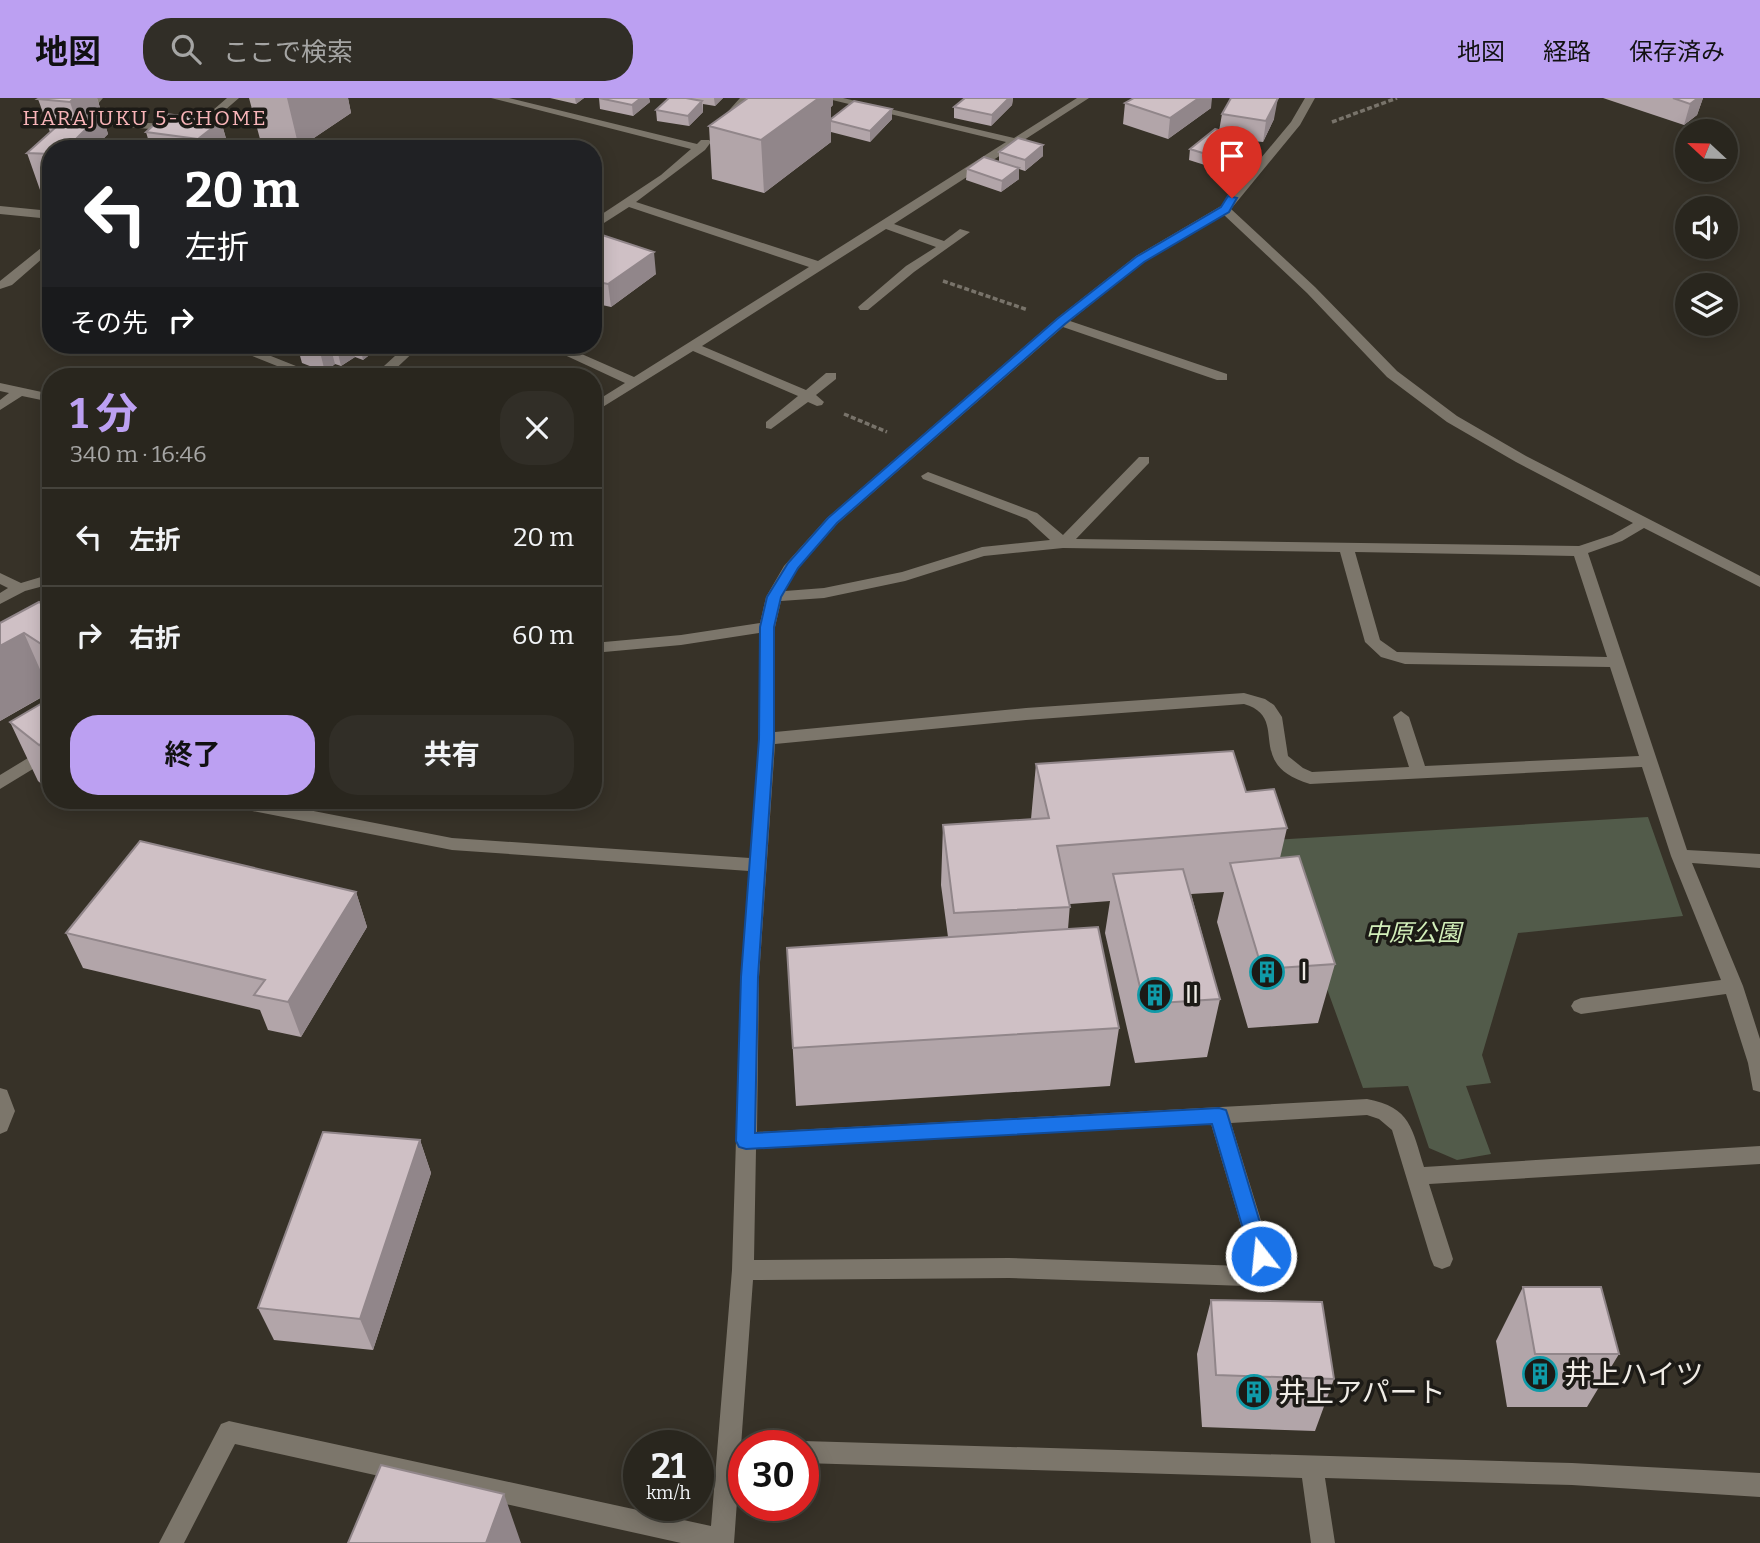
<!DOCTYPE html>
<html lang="ja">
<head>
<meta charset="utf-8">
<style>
  :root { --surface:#29261e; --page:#312e27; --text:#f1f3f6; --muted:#a5a5a4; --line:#45433c; --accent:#bca0f2 }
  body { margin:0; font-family:Bitter,"Noto Sans JP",serif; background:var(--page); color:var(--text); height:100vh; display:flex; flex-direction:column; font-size:26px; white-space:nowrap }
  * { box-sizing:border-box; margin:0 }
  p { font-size:23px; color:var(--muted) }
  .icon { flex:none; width:38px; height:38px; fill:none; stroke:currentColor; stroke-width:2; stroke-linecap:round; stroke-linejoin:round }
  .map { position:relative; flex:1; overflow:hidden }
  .details { position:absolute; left:42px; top:270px; width:560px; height:441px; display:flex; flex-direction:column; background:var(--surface); border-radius:28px; box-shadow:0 4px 18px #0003,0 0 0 2px var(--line) }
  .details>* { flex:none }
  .guide { position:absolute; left:42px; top:42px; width:560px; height:214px; border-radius:28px; box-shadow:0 4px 18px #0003,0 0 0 2px var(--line); background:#202124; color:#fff; overflow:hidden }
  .needle { width:46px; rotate:292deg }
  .buttons { position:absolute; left:1675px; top:21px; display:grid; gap:14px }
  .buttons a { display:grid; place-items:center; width:63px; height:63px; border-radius:50%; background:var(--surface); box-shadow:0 4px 18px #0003,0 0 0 2px var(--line); font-size:35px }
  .speed { position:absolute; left:623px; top:1332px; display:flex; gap:14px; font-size:35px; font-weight:700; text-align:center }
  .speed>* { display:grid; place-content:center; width:91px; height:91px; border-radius:50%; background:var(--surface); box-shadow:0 4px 18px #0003,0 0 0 2px var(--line); line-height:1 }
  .speed small { font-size:18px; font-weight:400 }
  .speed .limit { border:10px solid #d22; background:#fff; color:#111 }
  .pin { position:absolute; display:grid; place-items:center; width:60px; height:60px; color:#fff; margin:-72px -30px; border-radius:50% 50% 50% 0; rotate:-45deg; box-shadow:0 0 7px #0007 }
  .pin .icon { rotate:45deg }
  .me { position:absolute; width:77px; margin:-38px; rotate:344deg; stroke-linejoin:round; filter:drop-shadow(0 0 5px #0008) }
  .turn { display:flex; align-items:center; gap:24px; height:147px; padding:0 28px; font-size:32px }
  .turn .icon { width:91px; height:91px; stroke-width:2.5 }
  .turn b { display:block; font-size:49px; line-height:60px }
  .then { display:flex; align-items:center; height:66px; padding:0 28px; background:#0003; gap:14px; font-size:26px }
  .round { display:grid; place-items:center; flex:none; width:74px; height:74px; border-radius:28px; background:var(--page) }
  .overview { display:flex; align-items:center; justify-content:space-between; height:119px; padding:0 28px }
  h1 { font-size:42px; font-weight:700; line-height:52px; color:var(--accent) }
  .cta { display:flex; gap:14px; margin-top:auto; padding:14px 28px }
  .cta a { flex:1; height:80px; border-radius:28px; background:var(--accent); color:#111; font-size:28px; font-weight:700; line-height:80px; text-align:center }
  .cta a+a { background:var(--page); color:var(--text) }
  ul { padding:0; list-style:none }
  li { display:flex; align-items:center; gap:21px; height:98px; padding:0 28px; border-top:2px solid var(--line) }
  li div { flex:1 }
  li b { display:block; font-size:26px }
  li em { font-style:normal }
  header { display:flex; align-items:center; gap:42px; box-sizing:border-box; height:98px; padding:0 35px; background:var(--accent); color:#111 }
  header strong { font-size:33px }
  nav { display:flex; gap:38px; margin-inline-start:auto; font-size:24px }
  .search { width:490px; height:63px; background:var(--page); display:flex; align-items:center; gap:18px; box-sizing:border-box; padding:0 24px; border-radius:28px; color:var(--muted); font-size:26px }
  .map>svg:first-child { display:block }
  .green { fill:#525b4a }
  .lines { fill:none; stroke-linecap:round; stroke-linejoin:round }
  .path { stroke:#78736a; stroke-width:3.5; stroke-dasharray:5 2.5; stroke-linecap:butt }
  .minor { fill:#7c766b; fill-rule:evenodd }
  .wall { fill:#b2a5a9 }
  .shaded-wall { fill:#91868a }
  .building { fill:#cfc0c5; stroke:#91868a; stroke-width:2 }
  .route { fill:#1a73e8; stroke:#114b97; stroke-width:2 }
  .labels { text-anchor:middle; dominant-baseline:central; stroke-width:7; stroke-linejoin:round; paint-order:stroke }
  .far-neighbourhood-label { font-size:21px; letter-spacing:2px; fill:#f8b4b8; stroke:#1c1a16 }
  .park-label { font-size:24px; font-style:italic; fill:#d2efba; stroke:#1c1a16 }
  .poi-label { font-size:24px; fill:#efebe5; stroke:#1c1a16; text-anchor:start }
  .near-poi-label { font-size:28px; fill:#efebe5; stroke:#1c1a16; text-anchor:start }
</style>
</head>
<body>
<header>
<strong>地図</strong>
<div class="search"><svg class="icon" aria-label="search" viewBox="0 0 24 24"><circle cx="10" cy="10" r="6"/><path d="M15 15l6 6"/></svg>ここで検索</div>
<nav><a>地図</a><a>経路</a><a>保存済み</a></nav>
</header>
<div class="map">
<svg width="1760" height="1445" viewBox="0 0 1760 1445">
  <rect width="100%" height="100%" fill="#373228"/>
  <path class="green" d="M 1648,719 L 1683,818 L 1518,835 L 1482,957 L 1491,985 L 1466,988 L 1491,1056 L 1457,1062 L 1429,1050 L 1408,988 L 1363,990 L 1273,742 Z"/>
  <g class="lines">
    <path class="path" d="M 1332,24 L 1397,0
      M 943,183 L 1028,212
      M 844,316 L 887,334"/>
    <path class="minor" d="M 92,0 L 103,0 L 86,20 L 174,27 L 180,30 L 174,33 L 79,25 L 73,19 Z
      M 227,0 L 239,0 L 180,51 L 168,51 Z
      M 491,0 L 509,0 L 697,46 L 701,42 L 709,42 L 711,44 L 705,52 L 636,104 L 818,163 L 1006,44 L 824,0 L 843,0 L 1014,40 L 1077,0 L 1089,0 L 894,126 L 944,143 L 960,131 L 970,134 L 914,174 L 868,212 L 860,212 L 858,209 L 906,168 L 936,149 L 886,131 L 702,248 L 806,292 L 826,275 L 836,275 L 836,281 L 816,297 L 824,304 L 822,307 L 817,308 L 808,304 L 771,331 L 766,330 L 766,324 L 798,298 L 693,253 L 593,315 L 593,305 L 625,285 L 556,253 L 563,249 L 568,250 L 634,279 L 809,169 L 629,109 L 593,132 L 593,122 L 661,77 L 691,51 Z
      M 740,0 L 751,0 L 731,23 L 723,23 L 723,19 Z
      M 1305,0 L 1315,0 L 1300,27 L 1231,111 L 1315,189 L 1397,273 L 1457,318 L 1526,358 L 1760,478 L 1760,489 L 1644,430 L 1622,443 L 1588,455 L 1687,752 L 1760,756 L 1760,770 L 1692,765 L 1743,888 L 1760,941 L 1760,994 L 1753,992 L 1748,965 L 1726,896 L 1581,916 L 1574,913 L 1571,908 L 1574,903 L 1581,900 L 1721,882 L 1671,758 L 1642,669 L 1310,686 C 1242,666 1292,620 1244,606 L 1026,622 L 775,646 L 759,879 L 757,1034 L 1367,1001 C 1411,1009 1412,1031 1424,1069 L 1760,1048 L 1760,1066 L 1429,1086 L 1453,1161 L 1450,1168 L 1442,1171 L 1434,1168 L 1431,1161 L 1392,1032 L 1379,1021 L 1367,1017 L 1231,1025 L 1272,1158 L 1269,1176 L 1246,1188 L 1009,1180 L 753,1182 L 734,1445 L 681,1445 L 235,1346 L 184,1445 L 159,1445 L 221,1326 L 229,1323 L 711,1428 L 732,1172 L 741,879 L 749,773 L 452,752 L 227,708 L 218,702 L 257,702 L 452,740 L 750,760 L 759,641 L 759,535 L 681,547 L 593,555 L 593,545 L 681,537 L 760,525 L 766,499 L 784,468 L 827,420 L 1056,221 L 1136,158 L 1221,108 L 1291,24 ZM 1224,117 L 1307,195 L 1387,279 L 1447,324 L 1516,364 L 1633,425 L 1612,437 L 1579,448 L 1076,441 L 1149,365 L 1149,359 L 1139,359 L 1063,437 L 1037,415 L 928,374 L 921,378 L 923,381 L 1027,421 L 1050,442 L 982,449 L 902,474 L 824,490 L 785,493 L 798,470 L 837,426 L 1063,229 L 1217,282 L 1227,282 L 1227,276 L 1070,223 L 1144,164 ZM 1063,450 L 1340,454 L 1365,544 L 1381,559 L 1405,566 L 1610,569 L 1639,658 L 1425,668 L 1409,619 L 1401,613 L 1393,619 L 1409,669 L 1312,674 L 1303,670 L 1288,658 L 1282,619 L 1274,607 L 1265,601 L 1244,595 L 1026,610 L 775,634 L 775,529 L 781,503 L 824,500 L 905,483 L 984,458 ZM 1355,454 L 1574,458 L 1607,559 L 1397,554 L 1380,542 ZM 1211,1026 L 1250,1158 L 1250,1164 L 1243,1168 L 1009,1160 L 754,1162 L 756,1051 Z
      M 0,108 L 51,113 L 51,121 L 0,116 Z
      M 51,142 L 51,153 L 12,187 L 0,191 L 0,183 Z
      M 225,247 L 243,247 L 321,278 L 302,278 Z
      M 407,247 L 421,247 L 388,278 L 373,278 Z
      M 0,285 L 51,296 L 51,304 L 22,298 L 0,312 L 0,302 L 9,295 L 0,293 Z
      M 0,475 L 21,485 L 51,476 L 51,486 L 25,493 L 0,506 L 0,495 L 8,490 L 0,486 Z
      M 51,646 L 51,660 L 0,691 L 0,677 Z
      M 0,990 L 7,992 L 15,1013 L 7,1033 L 0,1036 Z
      M 803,1343 L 1572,1365 L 1760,1375 L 1760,1399 L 1572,1387 L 1325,1380 L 1335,1445 L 1311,1445 L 1302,1380 L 803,1365 L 803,1348 L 794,1348 Z"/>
  </g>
  <path class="wall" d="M 40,0 L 97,0 L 108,36 L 103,41 L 106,51 L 51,51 L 51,109 L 46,109 L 27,55 L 50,34 L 38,1 Z
    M 249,0 L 348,0 L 351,15 L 299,50 L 260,41 Z
    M 550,0 L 584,0 L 576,6 Z
    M 599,0 L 649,0 L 650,4 L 633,18 L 600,11 Z
    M 669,0 L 723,0 L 715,8 L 703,6 L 703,14 L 689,28 L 657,23 L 656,12 Z
    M 965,0 L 1013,0 L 1012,7 L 991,28 L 954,20 L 954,9 Z
    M 1603,0 L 1703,0 L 1697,17 L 1684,27 Z
    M 1125,5 L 1211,10 L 1168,41 L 1123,26 Z
    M 833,7 L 831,9 L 831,21 L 892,11 L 892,21 L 870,44 L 831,34 L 831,44 L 764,95 L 712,81 L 709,28 Z
    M 1222,16 L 1274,21 L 1263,44 L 1252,43 L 1251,53 L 1227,74 L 1189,62 L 1190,51 L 1219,33 Z
    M 221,23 L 229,51 L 151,51 L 146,34 Z
    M 1043,47 L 1043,58 L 1025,73 L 1019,71 L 1019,81 L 1001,94 L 966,82 L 967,71 L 999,63 L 999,54 Z
    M 593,134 L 656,176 L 611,209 L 593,205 Z
    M 297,247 L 382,247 L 363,262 L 355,259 L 341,268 L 335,266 L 325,274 L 302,265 Z
    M 51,510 L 51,594 L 0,623 L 0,525 Z
    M 51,600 L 51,694 L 38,683 L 10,624 Z
    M 1036,666 L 1246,694 L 1287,730 L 1280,760 L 1335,866 L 1318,925 L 1248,930 L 1217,824 L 1224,794 L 1191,796 L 1220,901 L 1207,959 L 1135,965 L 1105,835 L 1110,803 L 1070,806 L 1068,831 L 1119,930 L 1110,988 L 796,1008 L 787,850 L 948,839 L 941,787 L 943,727 L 1031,721 Z
    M 356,794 L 367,829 L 301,939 L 268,932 L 260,912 L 83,870 L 66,835 Z
    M 420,1042 L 431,1075 L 373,1252 L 274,1242 L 258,1210 Z
    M 1523,1189 L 1619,1256 L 1587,1309 L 1507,1309 L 1496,1243 Z
    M 1211,1202 L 1334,1281 L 1315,1333 L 1202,1329 L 1197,1256 Z"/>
  <path class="shaded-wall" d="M 74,0 L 97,0 L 108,36 L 103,41 L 106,51 L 66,51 L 81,37 L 70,4 Z
    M 287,0 L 348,0 L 351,15 L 299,50 Z
    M 575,0 L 584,0 L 576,6 Z
    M 641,0 L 649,0 L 650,4 L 633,18 L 632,7 Z
    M 714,0 L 723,0 L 715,8 Z
    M 819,0 L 833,0 L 833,7 L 831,9 L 831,44 L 764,95 L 761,42 Z
    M 1009,0 L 1013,0 L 1012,7 L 991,28 L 992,17 Z
    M 1199,0 L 1212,0 L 1211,10 L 1168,41 L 1170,20 Z
    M 1278,0 L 1274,21 L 1263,44 L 1266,23 Z
    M 1698,0 L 1703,0 L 1697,17 L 1684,27 L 1690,6 Z
    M 702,3 L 703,14 L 689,28 L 688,18 Z
    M 892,11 L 892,21 L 870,44 L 870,33 Z
    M 221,23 L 229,51 L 200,51 L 198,41 Z
    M 1252,42 L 1251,53 L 1227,74 L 1228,63 Z
    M 1043,47 L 1043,58 L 1025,73 L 1025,62 Z
    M 1019,70 L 1019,81 L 1001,94 L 1002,83 Z
    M 654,154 L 656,176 L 611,209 L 608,186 Z
    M 324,247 L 330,247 L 335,266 L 325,274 L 319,250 Z
    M 336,247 L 352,247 L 355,259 L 341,268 Z
    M 360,247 L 382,247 L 363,262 Z
    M 24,535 L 50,594 L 0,623 L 0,548 Z
    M 51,640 L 51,672 L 39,647 Z
    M 65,702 L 74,702 L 67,706 Z
    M 356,794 L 367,829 L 301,939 L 288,904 Z
    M 420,1042 L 431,1075 L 373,1252 L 360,1221 Z
    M 504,1396 L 521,1445 L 486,1445 Z"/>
  <path class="building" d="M 40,0 L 74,0 L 70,4 L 38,1 Z
    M 599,0 L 641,0 L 632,7 Z
    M 669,0 L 686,0 L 702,3 L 688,18 L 656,12 Z
    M 748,0 L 819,0 L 761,42 L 709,28 Z
    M 965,0 L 1009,0 L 992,17 L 954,9 Z
    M 1134,0 L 1199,0 L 1170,20 L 1125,5 Z
    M 1231,0 L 1278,0 L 1266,23 L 1222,16 Z
    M 1673,0 L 1698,0 L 1690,6 Z
    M 854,3 L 892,11 L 870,33 L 831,23 L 831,21 Z
    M 166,16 L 221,23 L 198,41 L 146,34 Z
    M 66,20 L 96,21 L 66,51 L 51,51 L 51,56 L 27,55 Z
    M 1215,31 L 1252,42 L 1228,63 L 1190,51 Z
    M 1018,40 L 1043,47 L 1025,62 L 999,54 Z
    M 984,59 L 1019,70 L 1002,83 L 967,71 Z
    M 593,134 L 654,154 L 608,186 L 593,183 Z
    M 310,247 L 324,247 L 319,250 Z
    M 39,504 L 51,510 L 51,550 L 49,551 L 24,535 L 0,548 L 0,525 Z
    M 51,600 L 51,640 L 39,647 L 10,624 Z
    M 1233,653 L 1246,694 L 1274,691 L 1287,730 L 1057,748 L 1070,809 L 954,815 L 943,727 L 1049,720 L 1036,666 Z
    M 140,743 L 356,794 L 288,904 L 254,897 L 265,882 L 66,835 Z
    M 1299,758 L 1335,866 L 1262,871 L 1230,765 Z
    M 1183,771 L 1220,901 L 1144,906 L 1113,776 Z
    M 1098,829 L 1119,930 L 793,950 L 787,850 Z
    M 323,1034 L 420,1042 L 360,1221 L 258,1210 Z
    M 1523,1189 L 1601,1189 L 1619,1256 L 1535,1256 Z
    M 1211,1202 L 1322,1204 L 1334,1281 L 1216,1277 Z
    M 381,1367 L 504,1396 L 486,1445 L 348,1445 Z"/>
  <path class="route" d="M 1228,98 L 1237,100 L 1229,114 L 1144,164 L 1065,226 L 837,425 L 798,470 L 781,499 L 774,529 L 774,641 L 758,879 L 755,1035 L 1219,1010 L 1226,1012 L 1228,1018 L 1270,1158 L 1267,1164 L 1261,1167 L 1254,1164 L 1251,1158 L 1212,1026 L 746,1051 L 739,1049 L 736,1043 L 741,879 L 759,641 L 760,529 L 767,499 L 788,465 L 828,420 L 1057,221 L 1136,159 L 1221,109 Z"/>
  <defs>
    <g id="building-ring" transform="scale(1.75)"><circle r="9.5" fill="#1c1a16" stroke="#0f9aa8" stroke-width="1.5"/><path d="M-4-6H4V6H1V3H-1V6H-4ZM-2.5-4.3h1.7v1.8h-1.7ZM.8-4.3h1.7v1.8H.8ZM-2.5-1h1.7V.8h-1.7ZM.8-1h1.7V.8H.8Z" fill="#0f9aa8"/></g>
  </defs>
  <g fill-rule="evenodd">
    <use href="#building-ring" x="1267" y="874"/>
    <use href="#building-ring" x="1155" y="897"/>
    <use href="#building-ring" x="1540" y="1276"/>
    <use href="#building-ring" x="1254" y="1294"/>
  </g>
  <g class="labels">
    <g class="far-neighbourhood-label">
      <text x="145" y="20">HARAJUKU 5-CHOME</text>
    </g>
    <g class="park-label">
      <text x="1413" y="835">中原公園</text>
    </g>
    <g class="poi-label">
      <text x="1292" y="874">Ⅰ</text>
      <text x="1180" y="897">Ⅱ</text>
    </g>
    <g class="near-poi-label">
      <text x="1564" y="1276">井上ハイツ</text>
      <text x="1278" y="1294">井上アパート</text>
    </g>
  </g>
</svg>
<div class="buttons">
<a><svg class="needle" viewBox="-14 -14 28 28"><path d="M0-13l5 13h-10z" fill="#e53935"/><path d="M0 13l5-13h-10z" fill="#a5a5a4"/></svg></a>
<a><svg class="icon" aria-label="sound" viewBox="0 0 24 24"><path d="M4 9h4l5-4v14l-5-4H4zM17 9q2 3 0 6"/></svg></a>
<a><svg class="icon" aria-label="layers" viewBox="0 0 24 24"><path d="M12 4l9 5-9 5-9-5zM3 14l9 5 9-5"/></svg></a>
</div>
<div class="speed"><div>21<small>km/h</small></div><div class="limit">30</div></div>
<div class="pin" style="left:1232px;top:100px;background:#d93025"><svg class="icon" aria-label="arrive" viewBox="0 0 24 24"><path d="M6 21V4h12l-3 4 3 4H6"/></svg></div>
<svg class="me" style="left:1261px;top:1158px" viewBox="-20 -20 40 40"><circle r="17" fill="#1a73e8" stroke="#fff" stroke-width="3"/><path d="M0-11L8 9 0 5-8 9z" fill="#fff"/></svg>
<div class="guide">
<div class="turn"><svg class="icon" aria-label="left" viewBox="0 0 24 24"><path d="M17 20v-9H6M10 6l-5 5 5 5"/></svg><div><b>20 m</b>左折</div></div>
<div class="then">その先<svg class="icon" aria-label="right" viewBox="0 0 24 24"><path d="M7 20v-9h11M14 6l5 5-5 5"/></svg></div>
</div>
<section class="details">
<div class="overview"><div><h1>1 分</h1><p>340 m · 16:46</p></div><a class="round"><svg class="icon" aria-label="close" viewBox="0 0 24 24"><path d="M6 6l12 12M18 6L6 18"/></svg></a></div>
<ul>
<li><svg class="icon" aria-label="left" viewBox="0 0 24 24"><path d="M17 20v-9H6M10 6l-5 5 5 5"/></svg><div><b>左折</b></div><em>20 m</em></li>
<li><svg class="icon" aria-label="right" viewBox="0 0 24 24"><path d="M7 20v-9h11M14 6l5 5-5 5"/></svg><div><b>右折</b></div><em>60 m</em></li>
</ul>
<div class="cta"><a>終了</a><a>共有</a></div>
</section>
</div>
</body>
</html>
